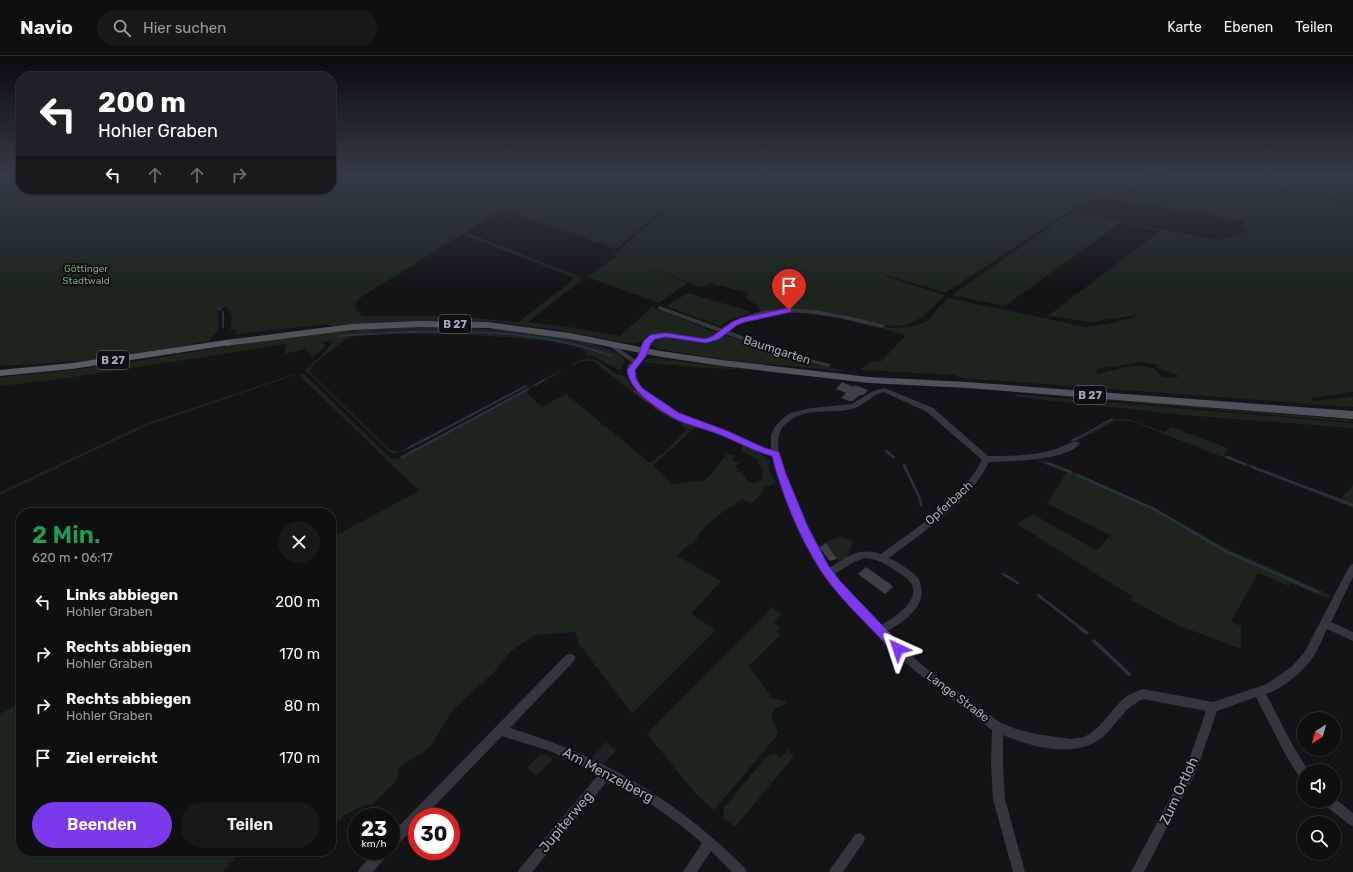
<!DOCTYPE html>
<html lang="de">
<head>
<meta charset="utf-8">
<style>
  :root { --surface:#0f0f10; --page:#181819; --text:#f1f3f6; --muted:#9b9c9f; --line:#2f2f30; --accent:#7c3aed }
  body { margin:0; font-family:Rubik,sans-serif; background:var(--page); color:var(--text); height:100vh; display:flex; flex-direction:column; font-size:15px; white-space:nowrap }
  * { box-sizing:border-box; margin:0 }
  p { font-size:13px; color:var(--muted) }
  .icon { flex:none; width:22px; height:22px; fill:none; stroke:currentColor; stroke-width:2; stroke-linecap:round; stroke-linejoin:round }
  .map { position:relative; flex:1; overflow:hidden }
  .side { position:absolute; left:16px; top:452px; width:320px; height:348px; display:flex; flex-direction:column; background:var(--surface); border-radius:16px; box-shadow:0 1px 3px #0004,0 0 0 1px var(--line) }
  .side>* { flex:none }
  .hud { position:absolute; left:16px; top:16px; width:320px; height:122px; border-radius:16px; box-shadow:0 1px 3px #0004,0 0 0 1px var(--line); background:#202124; color:#fff; overflow:hidden }
  .needle { width:26px; rotate:217deg }
  .controls { position:absolute; left:1297px; top:656px; display:grid; gap:8px }
  .controls a { display:grid; place-items:center; width:44px; height:44px; border-radius:50%; background:var(--surface); box-shadow:0 1px 3px #0004,0 0 0 1px var(--line); font-size:20px }
  .speed { position:absolute; left:348px; top:752px; display:flex; gap:8px; font-size:20px; font-weight:700; text-align:center }
  .speed>* { display:grid; place-content:center; width:52px; height:52px; border-radius:50%; background:var(--surface); box-shadow:0 1px 3px #0004,0 0 0 1px var(--line); line-height:1 }
  .speed small { font-size:10px; font-weight:400 }
  .speed .limit { border:6px solid #d22; background:#fff; color:#111 }
  .pin { position:absolute; display:grid; place-items:center; width:34px; height:34px; color:#fff; margin:-41px -17px; border-radius:50% 50% 50% 0; rotate:-45deg; box-shadow:0 0 4px #0007 }
  .pin .icon { rotate:45deg }
  .me { position:absolute; width:44px; margin:-22px; rotate:318deg; stroke-linejoin:round; filter:drop-shadow(0 0 3px #0008) }
  .turn { display:flex; align-items:center; gap:14px; height:84px; padding:0 16px; font-size:18px }
  .turn .icon { width:52px; height:52px; stroke-width:2.5 }
  .turn b { display:block; font-size:28px; line-height:34px }
  .lanes { display:flex; align-items:center; height:38px; padding:0 16px; background:#0003; justify-content:center; gap:20px; direction:ltr }
  .lanes .off { opacity:.35 }
  .round { display:grid; place-items:center; flex:none; width:42px; height:42px; border-radius:21px; background:var(--page) }
  .headline { display:flex; align-items:center; justify-content:space-between; height:68px; padding:0 16px }
  h1 { font-size:24px; font-weight:600; line-height:30px; color:#1e9e55 }
  .cta { display:flex; gap:8px; margin-top:auto; padding:8px 16px }
  .cta a { flex:1; height:46px; border-radius:24px; background:var(--accent); color:#fff; font-size:16px; font-weight:600; line-height:46px; text-align:center }
  .cta a+a { background:var(--page); color:var(--text) }
  ul { padding:0; list-style:none }
  li { display:flex; align-items:center; gap:12px; height:52px; padding:0 16px }
  li div { flex:1 }
  li b { display:block; font-size:15px }
  li em { font-style:normal }
  header { display:flex; align-items:center; gap:24px; box-sizing:border-box; height:56px; padding:0 20px; background:var(--surface); border-bottom:1px solid var(--line) }
  header strong { font-size:19px }
  nav { display:flex; gap:22px; margin-inline-start:auto; font-size:14px }
  .search { width:280px; height:36px; background:var(--page); display:flex; align-items:center; gap:10px; box-sizing:border-box; padding:0 14px; border-radius:22px; color:var(--muted); font-size:15px }
  .map>svg:first-child { display:block }
  .built { fill:#202023 }
  .green { fill:#1c241d; fill-rule:evenodd }
  .lines { fill:none; stroke-linecap:round; stroke-linejoin:round }
  .stream-far2 { stroke:#29323b; stroke-width:2 }
  .stream-far1 { stroke:#29323b; stroke-width:2.5 }
  .stream { stroke:#29323b; stroke-width:3.5 }
  .building { fill:#3e3e43 }
  .minor { fill:#35353b; fill-rule:evenodd }
  .primary { fill:#50525a; fill-rule:evenodd }
  .trunk { fill:#585a64; fill-rule:evenodd }
  .route { fill:#7c3aed; stroke:#51269a }
  .labels { text-anchor:middle; dominant-baseline:central; stroke-width:4; stroke-linejoin:round; paint-order:stroke }
  .far-park-label { font-size:10px; fill:#7aa480; stroke:#0f0f11 }
  .shield { fill:#0f0f11; stroke:#787b85; stroke-width:1 }
  .shield-label { font-size:11px; font-weight:bold; fill:#a5a9b7 }
  .street-label { font-size:12px; fill:#a5a9b7; stroke:#0f0f11 }
  .near-street-label { font-size:14px; fill:#a5a9b7; stroke:#0f0f11 }
</style>
</head>
<body>
<header>
<strong>Navio</strong>
<div class="search"><svg class="icon" aria-label="search" viewBox="0 0 24 24"><circle cx="10" cy="10" r="6"/><path d="M15 15l6 6"/></svg>Hier suchen</div>
<nav><a>Karte</a><a>Ebenen</a><a>Teilen</a></nav>
</header>
<div class="map">
<svg width="1353" height="816" viewBox="0 0 1353 816">
  <rect width="100%" height="100%" fill="#141416"/>
  <path class="built" d="M 606,686 L 616,694 L 604,708 L 592,702 Z
    M 540,698 L 553,702 L 537,720 L 527,712 Z"/>
  <path class="green" d="M 0,118 L 21,118 L 21,133 L 331,133 L 331,118 L 1136,118 L 1166,124 L 1164,118 L 1353,118 L 1353,146 L 1194,120 L 1176,122 L 1091,144 L 1071,154 L 945,237 L 886,219 L 885,220 L 945,239 C 936,248 927,259 915,265 C 889,279 855,260 828,256 C 805,252 784,254 761,257 L 758,250 L 746,242 L 748,237 L 709,227 L 701,231 L 643,210 L 687,227 L 659,247 L 587,221 L 617,200 L 613,199 L 664,155 L 661,155 L 616,193 L 502,153 L 466,176 L 580,221 L 582,224 L 528,266 L 576,272 L 620,280 L 652,251 L 717,277 C 702,290 686,277 669,279 C 663,279 653,279 648,282 C 642,285 640,287 634,288 L 558,274 L 497,266 L 429,265 L 329,270 L 329,268 L 236,278 L 237,273 L 230,274 L 232,260 L 226,250 L 218,255 L 219,270 L 217,276 L 208,285 L 158,295 L 95,304 L 0,310 ZM 462,178 L 575,222 L 519,266 L 450,260 L 363,260 L 355,253 L 356,246 L 360,242 Z
    M 1190,122 L 1353,147 L 1353,336 L 1311,342 L 1312,345 L 1353,341 L 1353,351 L 962,322 L 955,319 L 861,314 L 870,306 L 882,305 L 906,279 L 884,273 L 885,271 C 899,272 922,273 932,260 C 937,254 942,246 949,242 L 1085,271 L 1108,268 L 1135,261 L 1137,259 L 1091,266 L 1048,260 L 1160,175 L 1120,167 L 1005,250 L 952,239 L 1051,170 L 1068,159 L 1074,157 L 1219,184 L 1249,175 L 1244,171 L 1245,165 L 1108,142 ZM 1142,306 L 1158,309 L 1156,311 L 1178,319 L 1177,322 L 1163,321 C 1160,319 1157,315 1154,313 C 1142,305 1108,315 1095,319 L 1098,313 Z
    M 688,237 L 749,255 L 751,257 L 731,263 L 720,270 L 666,250 Z
    M 449,271 C 480,272 610,279 625,305 L 621,314 C 607,311 599,299 585,299 L 587,297 C 579,278 377,274 351,281 C 343,283 320,304 312,310 L 310,316 L 389,393 L 399,396 L 525,331 L 407,394 L 393,398 L 387,394 L 305,314 L 326,295 L 333,285 L 323,285 L 325,291 L 312,301 L 305,293 L 285,298 L 286,288 L 60,323 L 0,330 L 0,321 C 113,313 224,288 337,275 C 374,271 411,271 449,271 Z
    M 723,280 L 731,281 L 776,296 L 784,303 L 801,305 L 850,316 L 726,304 L 658,293 L 650,287 L 655,282 L 661,281 C 686,280 699,293 723,280 Z
    M 589,302 L 599,305 L 614,317 L 626,321 L 632,331 L 648,344 L 645,346 L 593,305 L 582,305 L 571,310 L 570,309 L 580,304 Z
    M 654,302 L 739,313 L 703,312 L 642,306 L 647,303 Z
    M 559,315 L 563,315 L 528,334 L 527,338 L 542,351 L 566,338 L 650,407 L 667,394 L 687,373 L 681,370 L 683,368 L 664,359 L 653,352 L 656,350 L 671,360 L 696,370 L 653,410 L 673,428 L 706,424 L 727,398 L 735,399 L 732,404 L 739,407 L 735,411 L 740,414 L 731,417 L 741,415 L 747,424 L 754,427 L 762,424 L 763,417 L 758,404 L 741,395 L 742,388 L 763,399 L 770,405 L 769,415 L 776,427 L 763,432 L 765,434 L 751,448 L 743,443 C 728,451 716,461 703,473 C 699,476 698,482 694,486 C 688,490 682,493 677,500 L 721,525 L 691,558 L 716,574 L 632,658 L 579,588 L 575,576 L 535,579 L 511,595 L 494,616 L 452,655 L 431,690 L 399,712 L 396,725 L 373,748 L 365,749 L 346,758 L 331,770 L 331,482 L 419,435 L 298,318 L 146,370 L 0,439 L 0,436 L 147,367 L 294,318 L 304,318 L 388,400 L 392,403 L 398,402 Z
    M 1012,336 L 1318,361 L 1349,364 L 1353,366 Z
    M 1013,338 L 1350,367 L 1353,368 L 1353,372 L 1185,359 L 1018,341 Z
    M 1112,363 L 1128,363 L 1164,376 L 1171,371 L 1228,392 L 1224,399 L 1341,443 L 1353,429 L 1353,452 L 1131,365 L 1116,365 L 1075,386 L 1069,385 Z
    M 1045,404 L 1156,453 L 1230,494 L 1331,539 L 1329,543 L 1291,527 L 1289,530 L 1258,517 L 1231,566 L 1241,570 L 1241,593 L 1180,570 L 1131,544 L 1133,541 L 1017,468 L 1033,458 L 1097,495 L 1110,479 L 1047,447 L 1067,416 L 1036,405 Z
    M 842,480 L 853,486 L 848,500 L 839,505 L 825,486 Z
    M 772,551 L 782,558 L 774,567 L 780,571 L 776,575 L 780,579 L 749,610 L 772,642 L 787,646 C 783,651 779,650 775,653 C 768,660 775,669 778,676 L 776,681 L 714,754 L 697,739 L 647,678 Z
    M 21,647 L 21,795 L 243,795 L 223,814 L 223,816 L 0,816 L 0,658 Z
    M 788,694 L 794,700 L 735,771 L 723,761 L 724,752 L 766,701 L 774,698 L 781,702 Z"/>
  <g class="lines">
    <path class="stream-far2" d="M 218,252 L 221,254
      M 782,253 L 792,252
      M 223,256 L 223,271
      M 723,272 L 741,263
      M 339,280 C 427,274 528,269 612,300
      M 535,329 L 544,324
      M 634,335 L 647,345
      M 655,351 L 679,365
      M 684,367 L 691,368
      M 426,383 L 526,330
      M 436,383 L 528,333
      M 1076,383 L 1112,363"/>
    <path class="stream-far1" d="M 1073,384 L 1077,382
      M 408,392 L 428,382
      M 886,395 L 894,401
      M 402,401 L 438,382
      M 1227,401 L 1245,408
      M 1047,407 L 1071,416
      M 904,409 L 920,443 L 921,449
      M 1252,411 L 1353,449
      M 1077,419 L 1154,453 L 1225,495 L 1318,536
      M 1003,518 L 1018,527
      M 1038,539 L 1082,573"/>
    <path class="stream" d="M 1080,572 L 1087,577
      M 1094,585 L 1129,618"/>
  </g>
  <path class="building" d="M 842,326 L 854,331 L 855,329 L 868,334 L 864,339 L 860,339 L 853,345 L 849,345 L 841,342 L 846,337 L 836,333 Z
    M 826,487 L 837,503 L 830,505 L 819,491 Z
    M 866,511 L 890,528 L 893,531 L 885,538 L 858,518 Z"/>
  <g class="lines">
    <path class="minor" d="M 660,250 L 723,273 C 769,238 834,256 884,269 L 885,270 L 882,272 C 834,261 772,242 729,275 L 790,298 L 830,308 L 831,309 L 830,310 L 828,311 L 786,300 L 725,278 C 696,298 674,271 651,284 L 644,302 L 635,313 C 636,316 636,320 637,322 C 647,352 705,366 731,376 C 744,382 757,389 771,394 L 771,379 L 774,372 L 782,363 L 790,357 L 811,352 L 852,348 L 873,335 L 885,332 L 933,352 L 988,400 C 1009,400 1032,400 1053,394 C 1060,392 1071,384 1079,386 L 1080,388 C 1065,405 1011,405 989,406 C 968,448 925,474 889,502 C 899,507 911,514 918,522 C 920,524 920,528 921,531 C 926,551 902,567 887,575 L 910,598 L 927,613 L 1001,667 L 1016,673 L 1036,678 L 1071,683 L 1084,681 L 1091,677 L 1099,670 L 1120,646 L 1128,639 L 1143,633 L 1213,646 L 1267,628 L 1291,611 L 1304,597 L 1350,509 L 1353,508 L 1353,521 L 1331,566 L 1353,576 L 1353,585 L 1327,573 C 1322,583 1318,595 1311,604 C 1300,618 1282,633 1266,638 L 1292,688 L 1308,714 L 1308,715 L 1304,715 L 1304,724 L 1300,722 L 1284,696 L 1256,641 L 1217,655 L 1196,716 L 1144,816 L 1131,816 L 1187,710 L 1206,655 L 1143,643 C 1127,650 1119,664 1108,676 C 1082,705 1034,692 1003,679 L 1003,709 L 1005,743 L 1025,816 L 1013,816 L 993,743 L 991,709 L 992,674 L 929,626 L 902,604 L 828,525 L 818,509 L 802,478 L 779,422 L 772,399 C 756,395 741,387 726,380 C 696,367 645,358 630,324 C 628,319 628,314 628,309 L 629,308 L 633,307 L 634,307 L 631,306 L 605,287 L 606,286 L 610,286 L 636,304 C 641,298 640,287 647,282 C 662,268 690,286 708,282 C 712,281 716,278 719,276 L 658,253 L 658,251 ZM 884,336 L 927,356 L 982,404 C 961,445 917,471 881,498 C 858,491 849,500 829,512 C 815,489 804,464 794,439 C 787,422 778,405 778,387 C 778,379 781,371 788,366 C 806,351 831,358 852,353 C 864,350 872,338 884,336 ZM 865,502 C 877,503 887,508 896,515 C 901,518 908,522 911,527 C 921,545 894,562 881,569 L 834,518 L 854,506 Z
      M 570,598 L 574,599 L 575,602 L 574,605 L 510,672 C 601,699 678,745 745,812 L 747,816 L 732,816 L 711,795 L 697,816 L 683,816 L 702,787 C 674,762 642,742 609,723 L 532,816 L 518,816 L 520,812 L 599,718 L 550,695 L 502,680 L 424,761 L 417,761 L 417,769 L 395,791 L 391,793 L 391,778 L 566,599 Z
      M 1334,742 L 1353,757 L 1353,770 L 1349,768 L 1324,749 L 1322,745 L 1334,745 Z
      M 859,777 L 863,779 L 865,783 L 863,787 L 843,816 L 829,816 L 831,812 L 855,779 Z
      M 375,795 L 390,795 L 388,799 L 373,816 L 358,816 L 360,812 Z"/>
    <path class="primary" d="M 418,265 L 488,266 L 570,277 L 661,295 L 722,304 L 869,321 L 967,326 L 1353,355 L 1353,363 L 967,332 L 869,327 L 722,310 L 661,301 L 570,283 L 488,272 L 418,271 L 352,274 L 226,290 L 221,287 L 226,284 L 352,268 Z"/>
    <path class="trunk" d="M 226,284 L 230,285 L 231,287 L 230,289 L 72,313 L 0,320 L 0,314 L 72,307 Z"/>
  </g>
  <linearGradient id="sky" x2="0" y2="1"><stop stop-color="#0b0b0c"/><stop offset="0.51" stop-color="#343a47"/><stop offset="1" stop-color="#343a47" stop-opacity="0"/></linearGradient>
  <rect width="1353" height="232" fill="url(#sky)"/>
  <path class="route" d="M 789,252 L 792,254 L 791,256 L 745,266 L 737,269 L 719,283 L 706,287 L 666,281 L 655,283 L 651,287 L 646,300 L 635,314 L 636,323 L 642,332 L 679,357 L 725,374 L 765,392 L 779,396 L 786,418 L 808,471 L 828,509 L 840,525 L 902,590 L 904,593 L 902,597 L 898,598 L 894,597 C 870,570 841,545 821,515 C 799,481 782,439 772,400 C 753,395 736,385 718,378 C 703,372 686,369 672,361 C 654,350 630,335 627,314 L 638,300 L 643,286 L 650,279 L 666,277 L 705,283 L 713,280 L 732,266 L 741,262 Z"/>
  <g class="labels">
    <g class="far-park-label">
      <text x="86" y="213">Göttinger<tspan x="86" dy="12">Stadtwald</tspan></text>
    </g>
    <g class="shield">
      <rect x="439" y="259" width="32" height="18" rx="3"/>
      <rect x="97" y="295" width="32" height="18" rx="3"/>
      <rect x="1074" y="330" width="32" height="18" rx="3"/>
    </g>
    <g class="shield-label">
      <text x="455" y="268">B 27</text>
      <text x="113" y="304">B 27</text>
      <text x="1090" y="339">B 27</text>
    </g>
    <g class="street-label">
      <text transform="translate(777 294) rotate(18)">Baumgarten</text>
      <text transform="translate(949 447) rotate(-42)">Opferbach</text>
      <text transform="translate(958 641) rotate(37)">Lange Straße</text>
    </g>
    <g class="near-street-label">
      <text transform="translate(608 719) rotate(28)">Am Menzelberg</text>
      <text transform="translate(1179 735) rotate(-65)">Zum Ortloh</text>
      <text transform="translate(566 766) rotate(-50)">Jupiterweg</text>
    </g>
  </g>
</svg>
<div class="controls">
<a><svg class="needle" viewBox="-14 -14 28 28"><path d="M0-13l5 13h-10z" fill="#e53935"/><path d="M0 13l5-13h-10z" fill="#9b9c9f"/></svg></a>
<a><svg class="icon" aria-label="sound" viewBox="0 0 24 24"><path d="M4 9h4l5-4v14l-5-4H4zM17 9q2 3 0 6"/></svg></a>
<a><svg class="icon" aria-label="search" viewBox="0 0 24 24"><circle cx="10" cy="10" r="6"/><path d="M15 15l6 6"/></svg></a>
</div>
<div class="speed"><div>23<small>km/h</small></div><div class="limit">30</div></div>
<div class="pin" style="left:789px;top:254px;background:#d93025"><svg class="icon" aria-label="arrive" viewBox="0 0 24 24"><path d="M6 21V4h12l-3 4 3 4H6"/></svg></div>
<svg class="me" style="left:898px;top:593px" viewBox="-20 -20 40 40"><path d="M0-17L14 15 0 8-14 15z" fill="#7c3aed" stroke="#fff" stroke-width="4"/></svg>
<div class="hud">
<div class="turn"><svg class="icon" aria-label="left" viewBox="0 0 24 24"><path d="M17 20v-9H6M10 6l-5 5 5 5"/></svg><div><b>200 m</b>Hohler Graben</div></div>
<div class="lanes"><svg class="icon" aria-label="left" viewBox="0 0 24 24"><path d="M17 20v-9H6M10 6l-5 5 5 5"/></svg><svg class="icon off" aria-label="ahead" viewBox="0 0 24 24"><path d="M12 20V5M6 11l6-6 6 6"/></svg><svg class="icon off" aria-label="ahead" viewBox="0 0 24 24"><path d="M12 20V5M6 11l6-6 6 6"/></svg><svg class="icon off" aria-label="right" viewBox="0 0 24 24"><path d="M7 20v-9h11M14 6l5 5-5 5"/></svg></div>
</div>
<section class="side">
<div class="headline"><div><h1>2 Min.</h1><p>620 m · 06:17</p></div><a class="round"><svg class="icon" aria-label="close" viewBox="0 0 24 24"><path d="M6 6l12 12M18 6L6 18"/></svg></a></div>
<ul>
<li><svg class="icon" aria-label="left" viewBox="0 0 24 24"><path d="M17 20v-9H6M10 6l-5 5 5 5"/></svg><div><b>Links abbiegen</b><p>Hohler Graben</p></div><em>200 m</em></li>
<li><svg class="icon" aria-label="right" viewBox="0 0 24 24"><path d="M7 20v-9h11M14 6l5 5-5 5"/></svg><div><b>Rechts abbiegen</b><p>Hohler Graben</p></div><em>170 m</em></li>
<li><svg class="icon" aria-label="right" viewBox="0 0 24 24"><path d="M7 20v-9h11M14 6l5 5-5 5"/></svg><div><b>Rechts abbiegen</b><p>Hohler Graben</p></div><em>80 m</em></li>
<li><svg class="icon" aria-label="arrive" viewBox="0 0 24 24"><path d="M6 21V4h12l-3 4 3 4H6"/></svg><div><b>Ziel erreicht</b></div><em>170 m</em></li>
</ul>
<div class="cta"><a>Beenden</a><a>Teilen</a></div>
</section>
</div>
</body>
</html>
